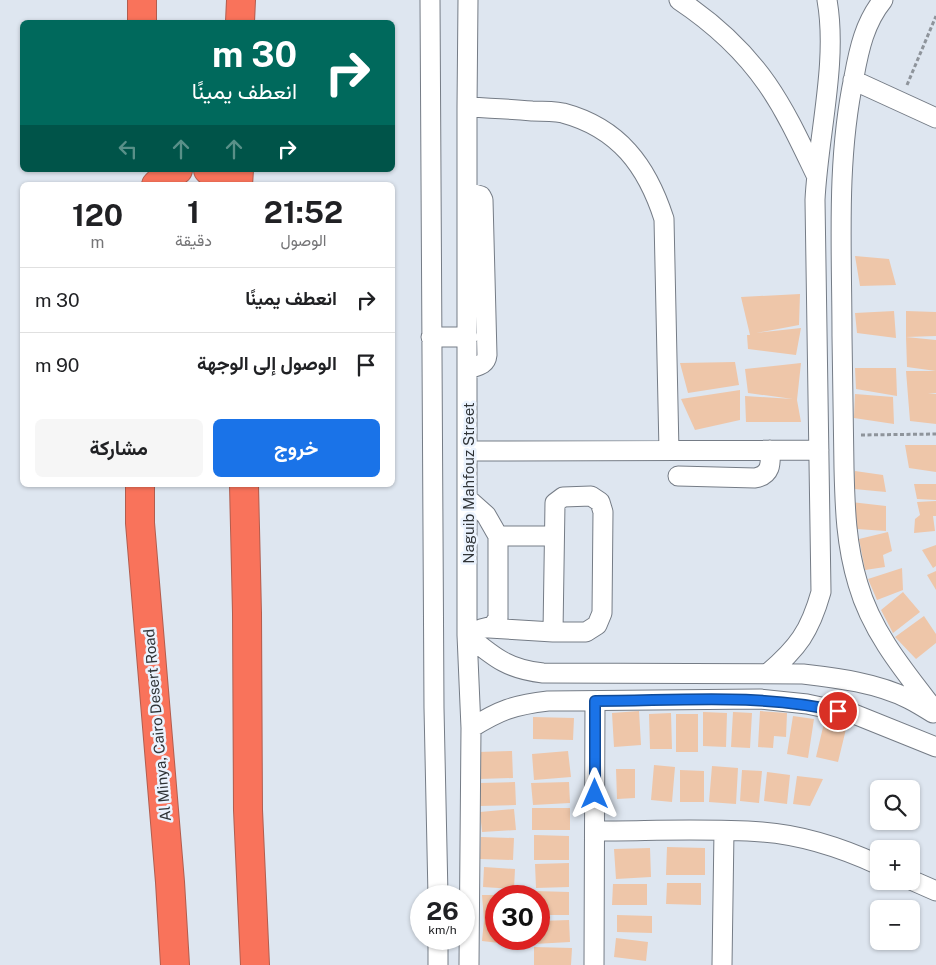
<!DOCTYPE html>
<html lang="ar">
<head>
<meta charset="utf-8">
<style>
  :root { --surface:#fff; --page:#f6f6f6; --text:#202124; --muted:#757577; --line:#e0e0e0; --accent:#1a73e8 }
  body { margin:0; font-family:"Public Sans",Vazirmatn,sans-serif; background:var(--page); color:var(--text); direction:rtl; height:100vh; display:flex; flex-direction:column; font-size:19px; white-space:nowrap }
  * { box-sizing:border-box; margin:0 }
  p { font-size:16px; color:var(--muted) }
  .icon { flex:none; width:28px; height:28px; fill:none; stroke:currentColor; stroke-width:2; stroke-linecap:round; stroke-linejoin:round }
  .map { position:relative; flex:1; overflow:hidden; direction:ltr }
  .drawer { position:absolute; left:20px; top:182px; width:375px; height:305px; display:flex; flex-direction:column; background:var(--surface); border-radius:8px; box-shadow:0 1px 4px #0004; direction:rtl }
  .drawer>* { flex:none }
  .guide { position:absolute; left:20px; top:20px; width:375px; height:152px; border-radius:8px; box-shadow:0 1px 4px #0004; direction:rtl; background:#00695c; color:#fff; overflow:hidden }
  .fabs { position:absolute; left:870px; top:780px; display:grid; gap:10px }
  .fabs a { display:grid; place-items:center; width:50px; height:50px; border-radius:8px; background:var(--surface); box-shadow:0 1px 4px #0004; font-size:25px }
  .speed { position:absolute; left:410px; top:885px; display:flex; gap:10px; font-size:25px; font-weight:700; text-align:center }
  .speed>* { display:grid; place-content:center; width:65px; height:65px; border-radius:50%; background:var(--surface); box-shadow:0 1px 4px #0004; line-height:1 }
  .speed small { font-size:12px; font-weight:400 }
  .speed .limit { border:8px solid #d22; background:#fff; color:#111 }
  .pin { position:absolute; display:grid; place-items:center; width:42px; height:42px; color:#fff; margin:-21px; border:2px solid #fff; border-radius:50%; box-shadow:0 1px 5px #0007 }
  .me { position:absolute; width:55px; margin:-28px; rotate:0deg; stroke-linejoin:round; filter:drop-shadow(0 0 4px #0008) }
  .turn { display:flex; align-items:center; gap:18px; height:105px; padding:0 15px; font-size:22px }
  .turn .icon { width:65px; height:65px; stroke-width:2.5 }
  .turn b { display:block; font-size:35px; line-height:42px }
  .lanes { display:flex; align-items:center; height:48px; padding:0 15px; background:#0003; justify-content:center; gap:25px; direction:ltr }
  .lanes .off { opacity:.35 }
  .eta { display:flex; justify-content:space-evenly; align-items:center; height:85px; text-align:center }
  .eta b { font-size:30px; font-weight:700; line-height:35px }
  .cta { display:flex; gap:10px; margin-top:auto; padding:10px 15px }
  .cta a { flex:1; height:58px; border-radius:8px; background:var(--accent); color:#fff; font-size:20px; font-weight:700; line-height:58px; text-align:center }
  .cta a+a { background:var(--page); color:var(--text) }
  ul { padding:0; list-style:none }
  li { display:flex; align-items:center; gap:15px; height:65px; padding:0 15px; border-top:1px solid var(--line) }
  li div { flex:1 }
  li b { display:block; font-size:19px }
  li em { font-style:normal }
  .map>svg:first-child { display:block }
  .building { fill:#eec6a9 }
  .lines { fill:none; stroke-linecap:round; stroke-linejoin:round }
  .minor-casing { stroke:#757c86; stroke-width:21 }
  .highway-casing { stroke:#b25d4e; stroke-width:30 }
  .path { stroke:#8e949b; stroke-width:3; stroke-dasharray:4 2.5; stroke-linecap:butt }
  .minor { stroke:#fff; stroke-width:19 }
  .highway { stroke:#f9735b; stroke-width:28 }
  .route-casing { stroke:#114b97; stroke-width:12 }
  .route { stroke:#1a73e8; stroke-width:9 }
  .labels { text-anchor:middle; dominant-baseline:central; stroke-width:5; stroke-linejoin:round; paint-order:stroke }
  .street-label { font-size:15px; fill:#2f3336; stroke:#ebf3fe }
</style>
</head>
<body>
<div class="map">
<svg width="936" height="965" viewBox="0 0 936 965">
  <rect width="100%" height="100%" fill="#dee6f0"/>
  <path class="building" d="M 855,256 L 889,259 L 896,285 L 860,286 Z
    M 800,294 L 799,325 L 756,333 L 801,328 L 796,355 L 748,349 L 747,335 L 750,335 L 741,297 Z
    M 894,311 L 896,338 L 857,333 L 855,313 Z
    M 906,311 L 936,312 L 936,336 L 906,337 L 936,340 L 936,371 L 907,367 L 906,337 Z
    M 735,362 L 739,385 L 688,393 L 680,363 Z
    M 801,363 L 797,400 L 801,422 L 746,422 L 745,396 L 793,399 L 748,393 L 745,369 Z
    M 855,368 L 896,368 L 897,396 L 856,389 Z
    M 906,371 L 936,371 L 936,393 L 928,393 L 936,394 L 936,424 L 910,421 Z
    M 740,390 L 740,420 L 695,430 L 681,399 Z
    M 855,394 L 893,397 L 894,424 L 854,418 Z
    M 905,445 L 936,445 L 936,472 L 909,468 Z
    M 855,471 L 883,475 L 886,492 L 854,489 Z
    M 914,484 L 936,484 L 936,500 L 917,499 Z
    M 936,501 L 936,516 L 933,516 L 935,531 L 914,533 L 915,519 L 920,515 L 917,502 Z
    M 851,502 L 886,506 L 886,531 L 857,529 Z
    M 888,532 L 892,551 L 883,555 L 885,567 L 865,570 L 859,539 Z
    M 936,545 L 936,566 L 933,568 L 922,550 Z
    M 902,568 L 903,590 L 877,600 L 868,579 Z
    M 936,571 L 936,590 L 927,575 Z
    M 903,592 L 920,612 L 893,633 L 881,610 Z
    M 924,616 L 936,634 L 936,643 L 916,659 L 895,637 Z
    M 639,711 L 641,745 L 614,747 L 612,713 Z
    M 760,711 L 787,713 L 786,737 L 774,736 L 773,748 L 758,747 Z
    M 703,712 L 727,713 L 726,747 L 703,746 Z
    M 733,712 L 752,713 L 750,748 L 731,747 Z
    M 671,713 L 672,749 L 650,749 L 649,714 Z
    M 676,714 L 698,714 L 698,752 L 676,752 Z
    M 793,716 L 814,719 L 808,758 L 787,754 Z
    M 533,717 L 574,718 L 573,740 L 533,739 Z
    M 824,723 L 846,729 L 838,762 L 816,757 Z
    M 512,751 L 513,778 L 479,779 L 478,752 Z
    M 568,751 L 571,777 L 534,780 L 532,754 Z
    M 654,765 L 675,767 L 672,802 L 651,800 Z
    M 712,766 L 738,768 L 736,804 L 709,802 Z
    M 616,769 L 635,769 L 635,798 L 617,799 Z
    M 680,770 L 704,771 L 704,802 L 680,802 Z
    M 742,770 L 762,771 L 759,803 L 740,801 Z
    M 767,772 L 790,775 L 787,804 L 764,801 Z
    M 797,776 L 823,779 L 810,806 L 793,804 Z
    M 515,782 L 516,805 L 480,806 L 480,783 Z
    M 569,782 L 570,803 L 533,805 L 531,783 Z
    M 532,808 L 570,808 L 570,830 L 532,830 Z
    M 514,809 L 516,830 L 482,832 L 480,812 Z
    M 534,835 L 569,836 L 569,860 L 534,860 Z
    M 481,837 L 514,838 L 513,860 L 480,859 Z
    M 667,847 L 705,848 L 705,875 L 666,875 Z
    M 650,848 L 651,877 L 616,879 L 614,849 Z
    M 569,863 L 569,887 L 536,888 L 535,864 Z
    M 484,867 L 515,869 L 514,889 L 483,887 Z
    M 667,883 L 701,883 L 701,905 L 666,904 Z
    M 613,884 L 647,884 L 647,905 L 612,905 Z
    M 535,891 L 569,892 L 569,915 L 539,915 L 539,896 L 535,896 Z
    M 482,895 L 496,895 L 496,919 L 484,920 Z
    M 617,915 L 652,916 L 652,933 L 617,932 Z
    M 484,920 L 496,921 L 496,939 L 516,939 L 516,945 L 482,941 Z
    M 569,920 L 570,942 L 534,944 L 534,939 L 539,939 L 539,921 Z
    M 616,938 L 648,942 L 646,961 L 614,957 Z
    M 534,947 L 572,948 L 571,965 L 534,965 Z"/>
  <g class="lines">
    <g class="minor-casing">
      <path id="minor" d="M 430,0 L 434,708 L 438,896
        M 468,0 L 467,107 L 467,635 L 471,728 L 469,965
        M 679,0 C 712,22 744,51 767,84 C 787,113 801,144 816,175
        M 883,0 C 865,22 859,49 854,77 C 836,162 842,250 842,336 C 843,380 843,424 844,468 C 845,509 846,544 858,584 C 872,633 905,672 936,712
        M 853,80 L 936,118
        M 467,107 C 489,108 510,109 532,111 C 542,111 553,111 563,113 C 619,128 647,166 664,219 L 669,451
        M 467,192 L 481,196 L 483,200 L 487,355 C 486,366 476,366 468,369
        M 431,337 L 468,337
        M 468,451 L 819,450
        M 678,476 L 755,478 C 771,475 771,464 770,450
        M 468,499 L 486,515 L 498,536 L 498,618 L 493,626 L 481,629
        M 498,536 L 554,536
        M 489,628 L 553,632 L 586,632 L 597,625 L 602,613 L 603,512 L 600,502 L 591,496 L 563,497 L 555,503 L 553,632
        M 467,635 C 494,657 507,669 543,673 L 803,674 C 838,678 877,683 909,699 C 917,703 925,708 933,713
        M 767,674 C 798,648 810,631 821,592 L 815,200 C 818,136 838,62 827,0
        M 471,728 C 500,710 514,705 548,701 L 760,699 L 807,704 L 854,714 L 936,747
        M 595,831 C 650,831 707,828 762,832 C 803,835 842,848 879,865
        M 911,880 L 936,891
        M 438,965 L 438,939
        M 594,965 L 595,701
        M 722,965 L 724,831"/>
    </g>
    <g class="highway-casing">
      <path id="highway" d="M 142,22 L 142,0
        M 240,22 L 241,0
        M 208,170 L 220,180 L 223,185
        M 156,185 L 162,179 L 178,170
        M 238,185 L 239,170
        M 140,485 L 140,523 L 170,882 L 175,965
        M 244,485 L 247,613 L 248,810 L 255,965"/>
    </g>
    <path class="path" d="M 907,85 L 936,16
      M 861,435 L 936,434"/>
    <use href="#minor" class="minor"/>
    <use href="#highway" class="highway"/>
  </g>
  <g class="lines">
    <g class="route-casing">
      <path id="route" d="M 595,794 L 595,701 C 676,701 759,693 838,711"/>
    </g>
    <use href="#route" class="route"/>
  </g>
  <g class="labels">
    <g class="street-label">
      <text transform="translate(468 483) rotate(-90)">Naguib Mahfouz Street</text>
      <text transform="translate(157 725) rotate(-95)">Al Minya, Cairo Desert Road</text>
    </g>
  </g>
</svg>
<div class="fabs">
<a><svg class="icon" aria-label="search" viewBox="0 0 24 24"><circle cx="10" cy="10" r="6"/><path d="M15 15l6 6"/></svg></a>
<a>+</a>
<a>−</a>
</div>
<div class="speed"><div>26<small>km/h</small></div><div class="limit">30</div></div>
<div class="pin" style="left:838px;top:711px;background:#d93025"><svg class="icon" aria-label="arrive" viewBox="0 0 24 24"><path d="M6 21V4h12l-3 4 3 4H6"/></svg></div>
<svg class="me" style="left:595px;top:794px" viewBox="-20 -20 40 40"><path d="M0-17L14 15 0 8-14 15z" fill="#1a73e8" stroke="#fff" stroke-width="4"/></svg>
<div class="guide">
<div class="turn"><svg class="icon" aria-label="right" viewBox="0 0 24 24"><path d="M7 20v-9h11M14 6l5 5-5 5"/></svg><div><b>30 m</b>انعطف يمينًا</div></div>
<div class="lanes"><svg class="icon off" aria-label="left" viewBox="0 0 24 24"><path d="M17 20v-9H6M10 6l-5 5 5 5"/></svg><svg class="icon off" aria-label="ahead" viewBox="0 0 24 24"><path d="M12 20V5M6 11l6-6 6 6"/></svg><svg class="icon off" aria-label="ahead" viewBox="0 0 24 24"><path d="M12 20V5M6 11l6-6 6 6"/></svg><svg class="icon" aria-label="right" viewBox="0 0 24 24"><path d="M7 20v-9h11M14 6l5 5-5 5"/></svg></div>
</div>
<section class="drawer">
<div class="eta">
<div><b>21:52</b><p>الوصول</p></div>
<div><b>1</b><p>دقيقة</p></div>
<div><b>120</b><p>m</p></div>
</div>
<ul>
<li><svg class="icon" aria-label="right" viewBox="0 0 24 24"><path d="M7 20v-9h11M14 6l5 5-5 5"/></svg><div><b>انعطف يمينًا</b></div><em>30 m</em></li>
<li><svg class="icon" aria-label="arrive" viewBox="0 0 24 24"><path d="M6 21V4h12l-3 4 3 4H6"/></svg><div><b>الوصول إلى الوجهة</b></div><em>90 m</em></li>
</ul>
<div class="cta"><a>خروج</a><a>مشاركة</a></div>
</section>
</div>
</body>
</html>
